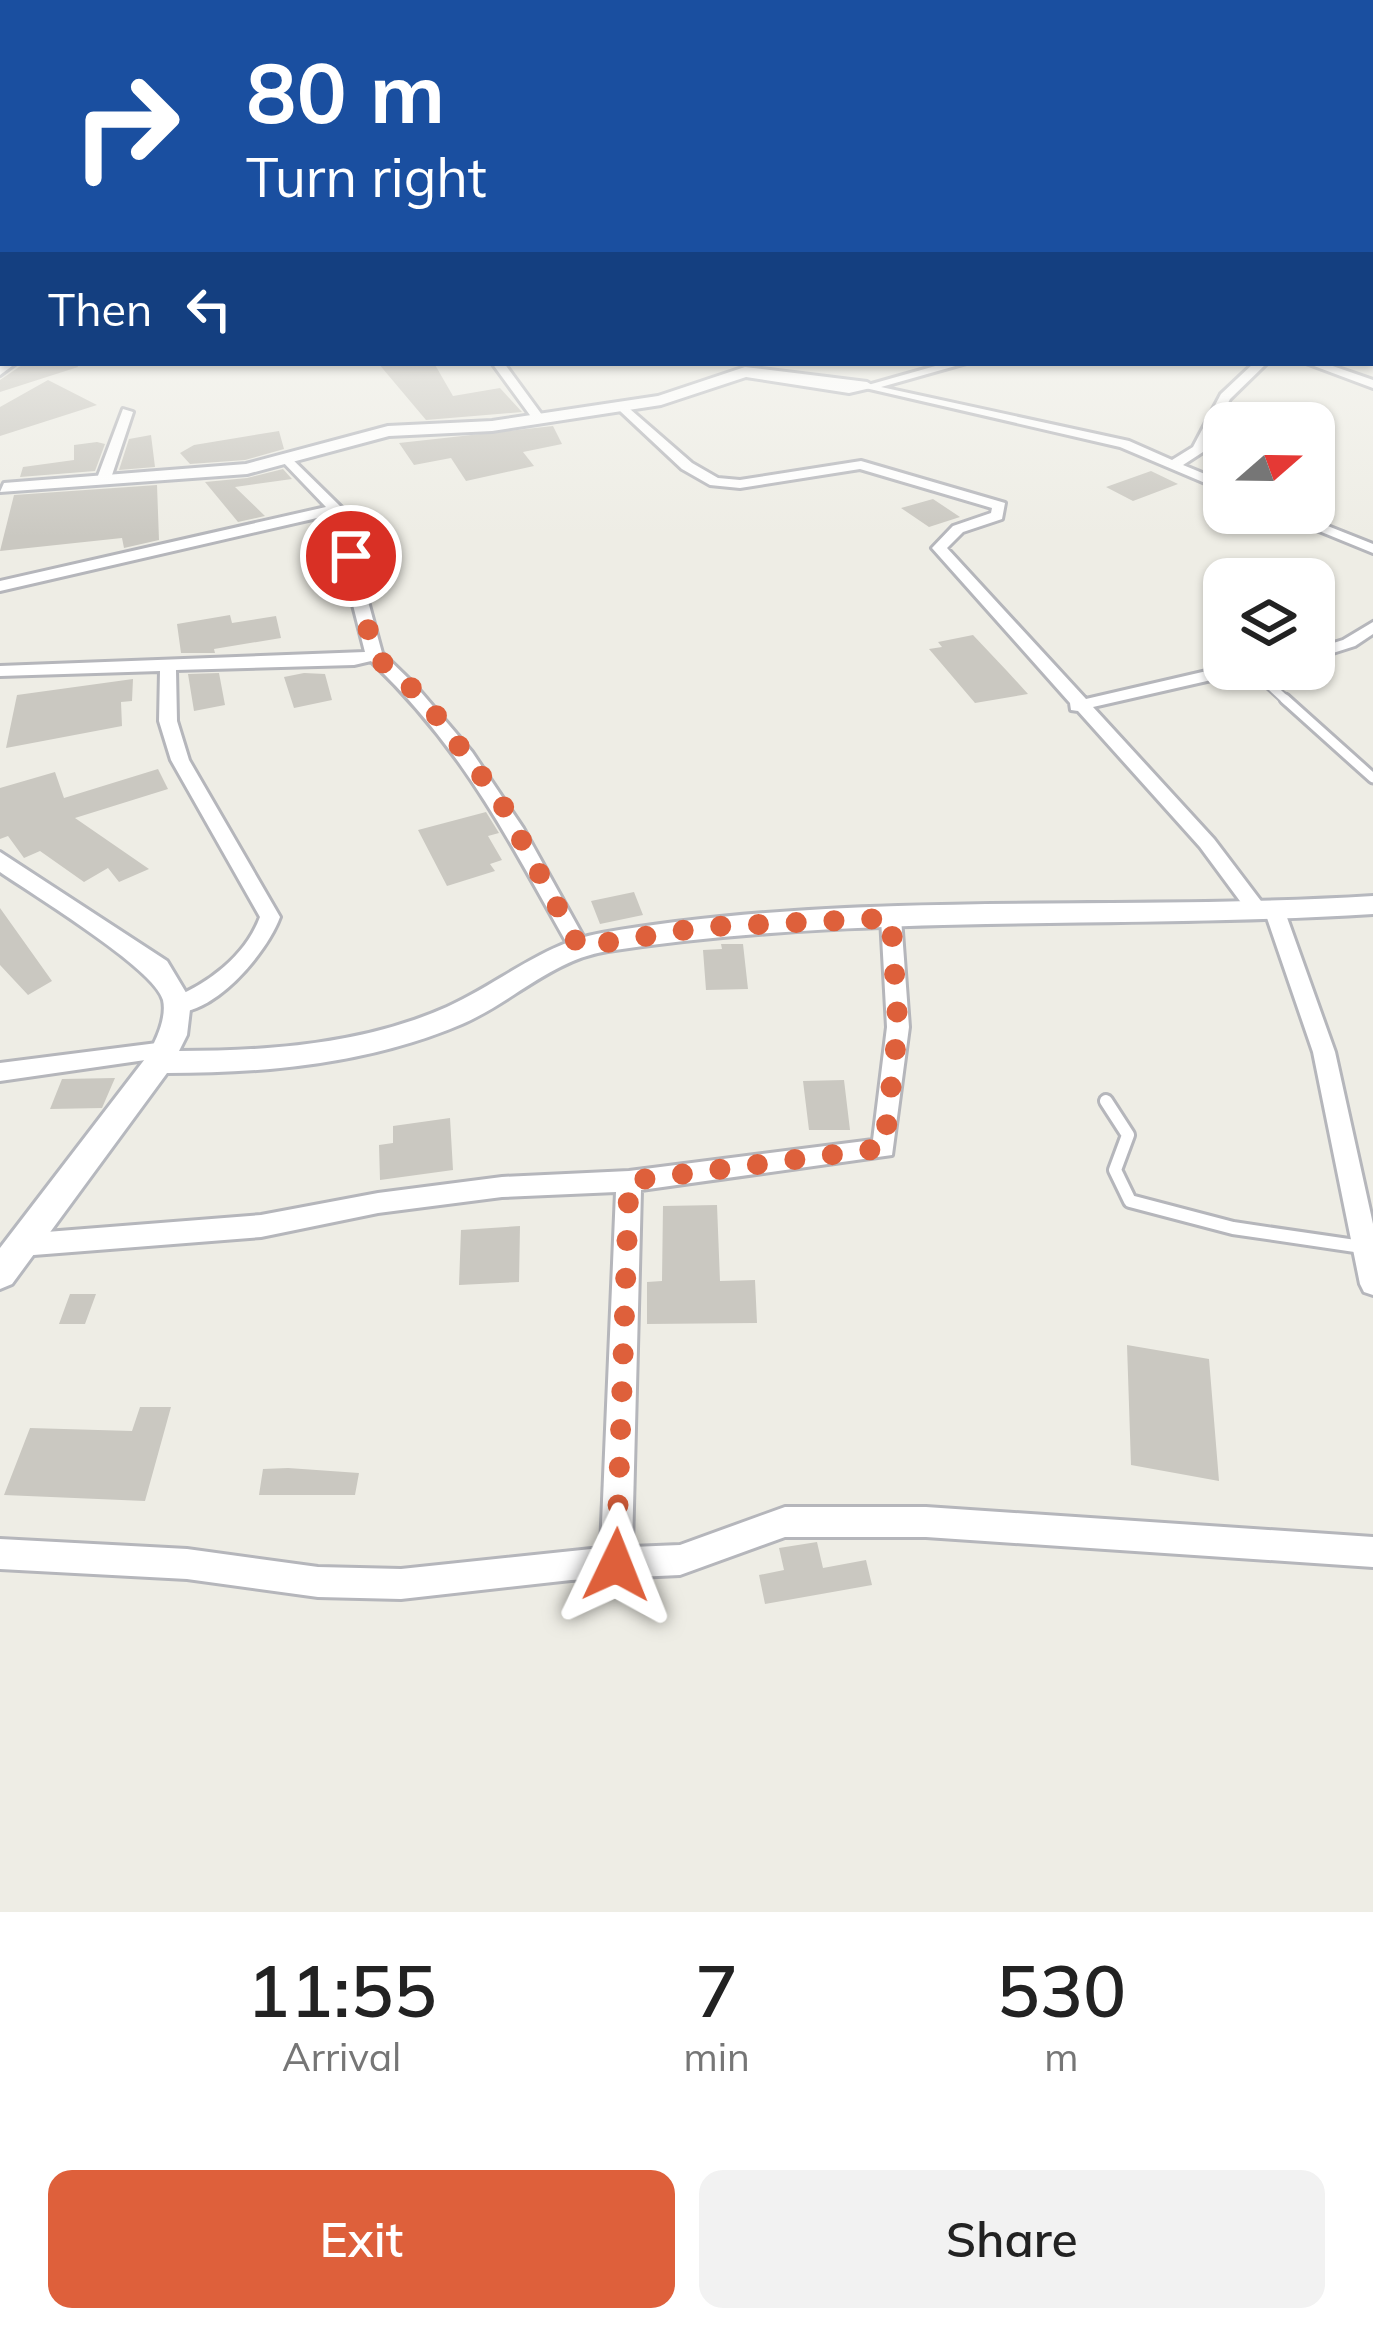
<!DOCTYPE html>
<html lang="en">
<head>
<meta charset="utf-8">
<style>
  :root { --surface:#fff; --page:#f2f2f2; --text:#222; --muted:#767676; --accent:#de603b }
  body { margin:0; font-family:Mulish,sans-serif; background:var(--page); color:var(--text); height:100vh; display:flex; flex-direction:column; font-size:45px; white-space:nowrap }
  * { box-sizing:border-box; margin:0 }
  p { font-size:39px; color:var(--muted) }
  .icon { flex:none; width:66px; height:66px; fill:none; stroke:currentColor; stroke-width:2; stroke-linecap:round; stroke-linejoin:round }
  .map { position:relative; height:1912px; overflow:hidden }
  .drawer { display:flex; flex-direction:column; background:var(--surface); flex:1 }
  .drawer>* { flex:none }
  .guide { position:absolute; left:0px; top:0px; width:1374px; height:366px; box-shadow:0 3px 9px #0004; background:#1a4fa0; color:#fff; overflow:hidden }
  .needle { width:78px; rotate:70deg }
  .tools { position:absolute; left:1203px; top:402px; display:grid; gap:24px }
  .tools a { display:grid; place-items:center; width:132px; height:132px; border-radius:24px; background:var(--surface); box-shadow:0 3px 9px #0004; font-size:60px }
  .pin { position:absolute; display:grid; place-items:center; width:102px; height:102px; color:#fff; margin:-51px; border:6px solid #fff; border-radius:50%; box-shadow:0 3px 12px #0007 }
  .me { position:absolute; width:132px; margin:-66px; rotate:2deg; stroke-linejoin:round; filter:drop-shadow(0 0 9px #0008) }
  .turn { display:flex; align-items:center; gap:42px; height:252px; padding:0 48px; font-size:54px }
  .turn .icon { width:156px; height:156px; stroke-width:2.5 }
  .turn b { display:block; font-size:84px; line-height:102px }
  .then { display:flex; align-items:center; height:114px; padding:0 48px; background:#0003; gap:24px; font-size:45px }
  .eta { display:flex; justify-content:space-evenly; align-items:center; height:204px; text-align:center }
  .eta b { font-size:72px; font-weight:600; line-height:84px }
  .action { display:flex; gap:24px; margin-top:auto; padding:24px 48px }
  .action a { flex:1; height:138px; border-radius:24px; background:var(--accent); color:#fff; font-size:48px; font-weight:600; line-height:138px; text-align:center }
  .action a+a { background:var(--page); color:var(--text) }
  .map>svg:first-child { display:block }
  .building { fill:#cac8c1 }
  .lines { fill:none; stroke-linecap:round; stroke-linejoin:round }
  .lane-far2-casing { stroke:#b5b6bb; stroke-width:12 }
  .lane-far1-casing { stroke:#b5b6bb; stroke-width:15 }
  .lane-casing { stroke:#b5b6bb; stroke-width:18 }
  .street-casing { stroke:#b5b6bb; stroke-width:6 }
  .secondary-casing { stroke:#b6b8be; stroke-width:6 }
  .lane-far2 { stroke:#fff; stroke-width:8 }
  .lane-far1 { stroke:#fff; stroke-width:9 }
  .lane { stroke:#fff; stroke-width:12 }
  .street { fill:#fff; fill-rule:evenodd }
  .secondary { fill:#fff; fill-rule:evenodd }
  .route { stroke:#de603b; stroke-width:21; stroke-dasharray:0 37.8 }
</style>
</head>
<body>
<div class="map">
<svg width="1373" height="1912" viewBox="0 0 1373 1912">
  <rect width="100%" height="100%" fill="#eeede5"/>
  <path class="building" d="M 25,363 L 77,363 L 78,367 L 0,392 L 0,380 Z
    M 378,363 L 434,363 L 453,396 L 500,388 L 522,412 L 426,420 Z
    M 48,380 L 97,405 L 0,436 L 0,407 Z
    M 553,426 L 562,444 L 523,452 L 534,466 L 466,481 L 451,458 L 414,465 L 399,443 Z
    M 279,431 L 284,449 L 245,460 L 190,464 L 180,453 L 194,445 Z
    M 151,435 L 155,467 L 119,470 L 129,439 Z
    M 97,442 L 105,444 L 95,471 L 20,477 L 23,467 L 74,460 L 74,445 Z
    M 283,469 L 292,479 L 235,487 L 265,516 L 238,522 L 205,482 L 247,478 Z
    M 1151,471 L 1178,484 L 1133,501 L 1106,487 Z
    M 157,485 L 159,540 L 124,548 L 122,538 L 0,551 L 14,495 Z
    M 933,499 L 960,517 L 929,527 L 901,508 Z
    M 230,615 L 232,623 L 276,616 L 281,638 L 214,649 L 215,653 L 181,653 L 177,624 Z
    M 973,635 L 1007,671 L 1028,694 L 975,703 L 929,649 L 942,647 L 938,642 Z
    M 219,673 L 225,705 L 194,711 L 188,674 Z
    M 304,673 L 325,674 L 332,700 L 294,708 L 284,677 Z
    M 133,679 L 132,701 L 121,702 L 122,726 L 6,748 L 17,695 Z
    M 158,769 L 168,789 L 75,818 L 149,869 L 119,882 L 108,868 L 84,882 L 40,851 L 24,858 L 8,836 L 0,839 L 0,788 L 55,772 L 64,798 Z
    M 486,812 L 499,833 L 488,836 L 502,860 L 490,864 L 495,871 L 447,886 L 418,830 Z
    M 634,892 L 643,915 L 600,924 L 591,901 Z
    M 0,908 L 52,981 L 28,995 L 0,965 Z
    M 721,944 L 743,944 L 748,989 L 706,990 L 703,950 L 722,949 Z
    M 115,1078 L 102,1108 L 50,1109 L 62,1079 Z
    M 844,1080 L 850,1130 L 809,1130 L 803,1081 Z
    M 450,1118 L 453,1170 L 380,1180 L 379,1145 L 393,1143 L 393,1126 Z
    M 717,1205 L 720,1281 L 755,1280 L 757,1323 L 647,1324 L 647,1282 L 662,1281 L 663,1206 Z
    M 520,1226 L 519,1282 L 459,1285 L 461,1230 Z
    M 70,1294 L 96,1294 L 85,1324 L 59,1324 Z
    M 1127,1345 L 1209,1359 L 1219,1481 L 1131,1465 Z
    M 140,1407 L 171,1407 L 145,1501 L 4,1495 L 30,1428 L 132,1431 Z
    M 288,1468 L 359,1473 L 355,1495 L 259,1495 L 263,1469 Z
    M 817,1542 L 823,1568 L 866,1560 L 872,1585 L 765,1604 L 759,1575 L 784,1570 L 779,1548 Z"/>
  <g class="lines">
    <g class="lane-far2-casing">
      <path id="lane-far2" d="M 1252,669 L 1288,702"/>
    </g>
    <g class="lane-far1-casing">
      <path id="lane-far1" d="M 1285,699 L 1373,778"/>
    </g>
    <g class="lane-casing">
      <path id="lane" d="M 1106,1101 L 1128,1135 L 1115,1170 L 1130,1201 L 1233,1228 L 1362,1247"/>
    </g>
    <g class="street-casing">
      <path id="street" d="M 3,347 L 3,355 L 0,356 L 0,348 Z
        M 492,363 L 504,363 L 545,419 L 543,422 L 535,422 Z
        M 946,363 L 966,363 L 881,387 L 1129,441 L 1172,460 L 1193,447 L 1221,394 L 1254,363 L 1267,363 L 1230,399 L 1203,452 L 1183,465 L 1224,482 L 1224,491 L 1120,447 L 861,387 Z
        M 1306,363 L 1324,363 L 1373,380 L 1373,388 Z
        M 623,403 L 692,463 L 718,478 L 740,480 L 861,461 L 1005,503 L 1002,519 L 963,532 L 947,548 L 1086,699 L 1224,667 L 1244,669 L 1242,673 L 1093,707 L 1214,839 L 1267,909 L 1275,905 L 1285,912 L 1335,1052 L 1373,1224 L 1373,1295 L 1364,1292 L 1360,1284 L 1313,1052 L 1266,915 L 1251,916 L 1200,847 L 1078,711 L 1071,710 L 1070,703 L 932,548 L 953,526 L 991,513 L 992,508 L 860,469 L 740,488 L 710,485 L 682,469 L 619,410 L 617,407 Z
        M 123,409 L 133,412 L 110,481 L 98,484 L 96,481 Z
        M 287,454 L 343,509 L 382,653 L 414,684 L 472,752 L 523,828 L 589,947 L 586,952 L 572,952 C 508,840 467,753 371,661 L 354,665 L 176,670 L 177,721 L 189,760 L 280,917 C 267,953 211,1020 168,1012 L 165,1006 L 168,1000 C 207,985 245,957 260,917 L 171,760 L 159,721 L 160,671 L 0,676 L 0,666 L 365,652 L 330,515 L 0,591 L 0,581 L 326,507 L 282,461 L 280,458 Z
        M 1275,513 L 1295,513 L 1373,544 L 1373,553 Z
        M 1373,622 L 1373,634 L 1355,646 L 1314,659 L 1314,649 L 1343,640 Z
        M 891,911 L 901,918 L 909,1027 L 892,1155 L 641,1190 L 632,1547 L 680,1545 L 785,1507 L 926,1507 L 1373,1537 L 1373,1567 L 926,1537 L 785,1537 L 680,1575 L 571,1580 L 401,1599 L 318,1597 L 187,1579 L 0,1569 L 0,1539 L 187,1549 L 318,1567 L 401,1569 L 601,1548 L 616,1192 L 502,1197 L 378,1213 L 261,1237 L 21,1256 L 12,1253 L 8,1245 L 12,1237 L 21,1234 L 261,1215 L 378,1193 L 502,1177 L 629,1171 L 873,1140 L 887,1027 L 881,918 Z
        M 165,1042 L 173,1044 L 176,1050 L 173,1056 L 0,1081 L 0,1063 Z"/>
    </g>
    <g class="secondary-casing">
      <path id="secondary" d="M 1371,284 L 1373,284 L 1373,292 L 1371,292 Z
        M 3,360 L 16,363 L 0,375 L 0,362 Z
        M 745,367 L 867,382 L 875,387 L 849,393 L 746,377 L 661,405 L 492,431 L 389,436 L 247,474 L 0,492 L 4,483 L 246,464 L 388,426 L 492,421 L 658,396 Z
        M 0,852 L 167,961 L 191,1001 L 187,1035 L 179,1051 C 269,1051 364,1044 447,1007 C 499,984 543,943 602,933 C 856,889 1117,912 1373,896 L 1373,914 C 1118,930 862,912 608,951 C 553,959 511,1003 462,1024 C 368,1064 267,1073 167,1073 L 12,1284 L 0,1289 L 0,1248 L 148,1055 C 156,1040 167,1018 163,1000 C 155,969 32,894 0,872 Z"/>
    </g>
    <use href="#lane-far2" class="lane-far2"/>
    <use href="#lane-far1" class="lane-far1"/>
    <use href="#lane" class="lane"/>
    <use href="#street" class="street"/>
    <use href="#secondary" class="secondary"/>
  </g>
  <linearGradient id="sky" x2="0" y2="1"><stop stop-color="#8fbdef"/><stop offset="0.5" stop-color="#f7f7f3"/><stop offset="1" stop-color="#f7f7f3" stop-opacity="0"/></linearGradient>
  <rect width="1373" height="537" fill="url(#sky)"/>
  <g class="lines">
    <path class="route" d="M 351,556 L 374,655 L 424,699 L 501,802 L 579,947 L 704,927 L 891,918 L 898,1027 L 884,1148 L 629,1181 L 616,1565"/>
  </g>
</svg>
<div class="tools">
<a><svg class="needle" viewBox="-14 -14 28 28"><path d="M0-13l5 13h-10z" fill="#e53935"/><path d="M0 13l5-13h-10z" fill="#767676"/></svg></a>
<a><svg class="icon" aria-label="layers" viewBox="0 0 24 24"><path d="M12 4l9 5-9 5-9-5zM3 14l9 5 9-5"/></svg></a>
</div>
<div class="pin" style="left:351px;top:556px;background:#d93025"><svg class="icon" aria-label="arrive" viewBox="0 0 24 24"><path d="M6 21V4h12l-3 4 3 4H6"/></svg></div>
<svg class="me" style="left:616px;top:1565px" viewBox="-20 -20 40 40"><path d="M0-17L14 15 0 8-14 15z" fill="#de603b" stroke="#fff" stroke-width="4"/></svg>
<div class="guide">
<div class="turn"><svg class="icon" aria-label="right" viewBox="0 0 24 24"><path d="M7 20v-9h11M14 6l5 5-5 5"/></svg><div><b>80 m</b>Turn right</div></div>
<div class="then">Then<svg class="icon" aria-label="left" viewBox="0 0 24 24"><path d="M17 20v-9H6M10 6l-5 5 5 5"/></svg></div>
</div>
</div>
<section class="drawer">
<div class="eta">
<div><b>11:55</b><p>Arrival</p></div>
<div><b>7</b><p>min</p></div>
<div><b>530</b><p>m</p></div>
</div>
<div class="action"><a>Exit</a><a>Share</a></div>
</section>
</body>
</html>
